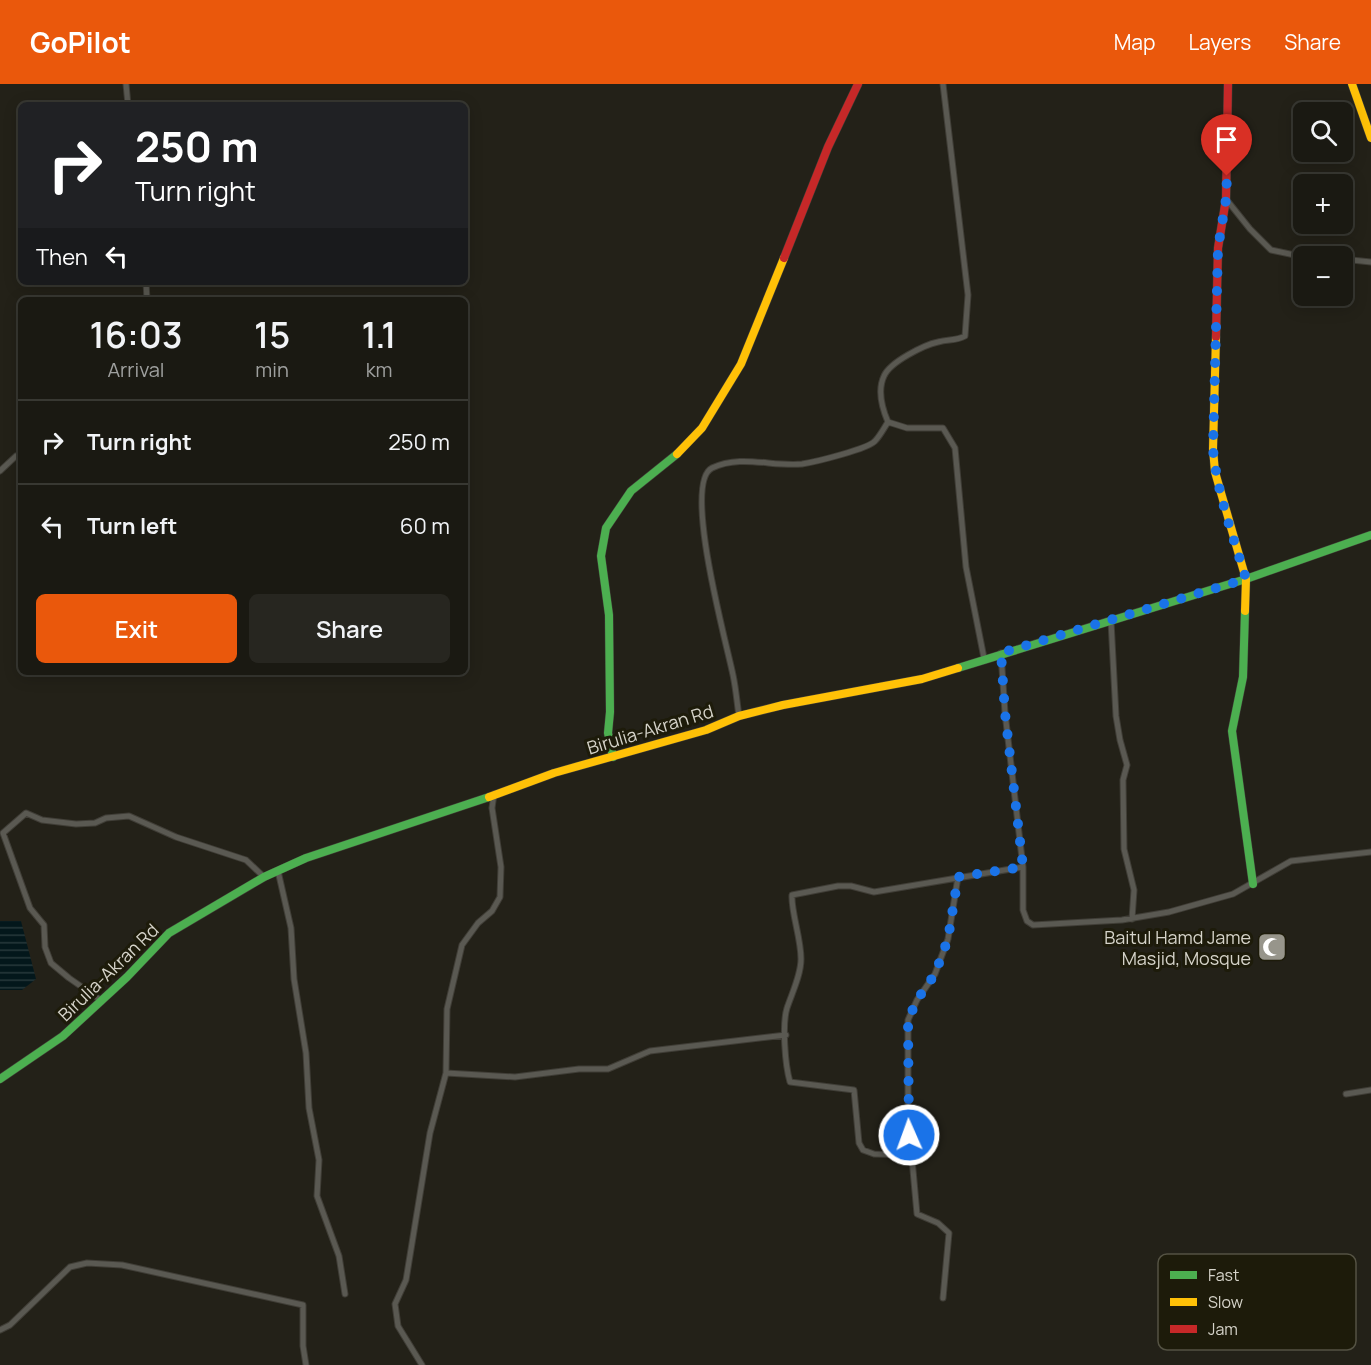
<!DOCTYPE html>
<html lang="en">
<head>
<meta charset="utf-8">
<style>
  :root { --surface:#1a1912; --page:#272620; --text:#f1f3f6; --muted:#9fa09f; --line:#383832; --accent:#ea580c }
  body { margin:0; font-family:Manrope,sans-serif; background:var(--page); color:var(--text); height:100vh; display:flex; flex-direction:column; font-size:22px; white-space:nowrap }
  * { box-sizing:border-box; margin:0 }
  p { font-size:20px; color:var(--muted) }
  .icon { flex:none; width:33px; height:33px; fill:none; stroke:currentColor; stroke-width:2; stroke-linecap:round; stroke-linejoin:round }
  .map { position:relative; flex:1; overflow:hidden }
  .panel { position:absolute; left:18px; top:213px; width:450px; height:378px; display:flex; flex-direction:column; background:var(--surface); border-radius:9px; box-shadow:0 3px 15px #0003,0 0 0 2px var(--line) }
  .panel>* { flex:none }
  .top-card { position:absolute; left:18px; top:18px; width:450px; height:183px; border-radius:9px; box-shadow:0 3px 15px #0003,0 0 0 2px var(--line); background:#202124; color:#fff; overflow:hidden }
  .buttons { position:absolute; left:1293px; top:18px; display:grid; gap:12px }
  .buttons a { display:grid; place-items:center; width:60px; height:60px; border-radius:9px; background:var(--surface); box-shadow:0 3px 15px #0003,0 0 0 2px var(--line); font-size:30px }
  .pin { position:absolute; display:grid; place-items:center; width:51px; height:51px; color:#fff; margin:-62px -26px; border-radius:50% 50% 50% 0; rotate:-45deg; box-shadow:0 0 6px #0007 }
  .pin .icon { rotate:45deg }
  .me { position:absolute; width:66px; margin:-33px; rotate:358deg; stroke-linejoin:round; filter:drop-shadow(0 0 4px #0008) }
  .turn { display:flex; align-items:center; gap:21px; height:126px; padding:0 18px; font-size:27px }
  .turn .icon { width:78px; height:78px; stroke-width:2.5 }
  .turn b { display:block; font-size:42px; line-height:51px }
  .then { display:flex; align-items:center; height:57px; padding:0 18px; background:#0003; gap:12px; font-size:22px }
  .eta { display:flex; justify-content:space-evenly; align-items:center; height:102px; text-align:center }
  .eta b { font-size:36px; font-weight:600; line-height:42px }
  .primary-button { display:flex; gap:12px; margin-top:auto; padding:12px 18px }
  .primary-button a { flex:1; height:69px; border-radius:9px; background:var(--accent); color:#fff; font-size:24px; font-weight:600; line-height:69px; text-align:center }
  .primary-button a+a { background:var(--page); color:var(--text) }
  ul { padding:0; list-style:none }
  li { display:flex; align-items:center; gap:18px; height:84px; padding:0 18px; border-top:2px solid var(--line) }
  li div { flex:1 }
  li b { display:block; font-size:22px }
  li em { font-style:normal }
  header { display:flex; align-items:center; gap:36px; box-sizing:border-box; height:84px; padding:0 30px; background:var(--accent); color:#fff }
  header strong { font-size:28px }
  nav { display:flex; gap:33px; margin-inline-start:auto; font-size:21px }
  .map>svg:first-child { display:block }
  .water { fill:url(#water-rules) }
  .lines { fill:none; stroke-linecap:round; stroke-linejoin:round }
  .street-casing { stroke:#403e37; stroke-width:7 }
  .fast-casing { stroke:#403e37; stroke-width:9 }
  .slow-casing { stroke:#403e37; stroke-width:9 }
  .jam-casing { stroke:#403e37; stroke-width:9 }
  .street { stroke:#5a5952; stroke-width:5 }
  .fast { stroke:#4caf50; stroke-width:8 }
  .slow { stroke:#ffc107; stroke-width:8 }
  .jam { stroke:#c62828; stroke-width:8 }
  .route { stroke:#1a73e8; stroke-width:10; stroke-dasharray:0 18 }
  .labels { text-anchor:middle; dominant-baseline:central; stroke-width:6; stroke-linejoin:round; paint-order:stroke }
  .street-label { font-size:18px; fill:#d5d3c9; stroke:#1d1b0a }
  .poi-label { font-size:18px; fill:#d5d3c9; stroke:#1d1b0a; text-anchor:end }
  .key { fill:#1d1b0a; stroke:#545243; stroke-width:1.5 }
  .key-label { font-size:16px; fill:#d5d3c9 }
</style>
</head>
<body>
<header>
<strong>GoPilot</strong>
<nav><a>Map</a><a>Layers</a><a>Share</a></nav>
</header>
<div class="map">
<svg width="1371" height="1281" viewBox="0 0 1371 1281">
  <defs>
    <pattern id="water-rules" width="6" height="5" patternUnits="userSpaceOnUse" patternTransform="scale(1.5)"><rect width="6" height="5" fill="#03171b"/><path d="M0 2.5h6" fill="none" stroke="#27383b"/></pattern>
  </defs>
  <rect width="100%" height="100%" fill="#232118"/>
  <path class="water" d="M 0,837 L 21,837 L 36,895 L 22,906 L 0,906 Z"/>
  <g class="lines">
    <g class="street-casing">
      <path id="street" d="M 126,0 L 128,21
        M 943,0 L 968,211 L 965,252 C 956,257 949,255 938,258 C 924,261 890,278 884,292 C 877,307 882,324 888,338 L 907,344 L 943,344 L 955,364 L 966,483 L 984,574
        M 1226,115 L 1250,145 L 1271,166 L 1304,173
        M 1342,175 L 1371,178
        M 146,198 L 147,216
        M 0,387 L 16,372 L 21,371
        M 1111,537 L 1116,632 L 1120,656 L 1127,681 L 1123,696 L 1124,765 L 1134,806 L 1132,835
        M 1001,569 L 1005,629 L 1023,783 L 1023,826 L 1027,837 L 1033,841 L 1122,836 L 1169,828 L 1233,810 L 1291,777 L 1371,768
        M 739,632 C 737,619 736,605 733,591 C 727,561 682,399 712,384 C 741,370 772,383 802,380 C 815,378 868,365 875,357 C 880,352 884,344 888,338
        M 278,787 L 291,844 L 294,895 L 306,969 L 309,1024 L 319,1076 L 317,1112 L 339,1172 L 345,1210
        M 102,917 L 69,894 L 51,879 L 45,863 L 44,841 L 30,824 L 3,749 L 26,729 L 42,736 L 76,740 L 95,739 L 106,734 L 129,732 L 176,753 L 246,776 L 264,793
        M 446,989 L 515,993 L 579,985 L 608,985 L 650,967 L 786,951
        M 1346,1010 L 1371,1006
        M 910,1071 L 874,1070 L 863,1066 L 859,1059 L 854,1006 L 790,998 C 785,981 782,940 787,924 C 792,909 801,891 801,875 C 801,854 791,828 792,811 L 838,802 L 851,802 L 874,808 L 1023,783
        M 943,1214 L 949,1149 L 938,1139 L 917,1130 L 908,1031 L 908,936 L 917,916 L 935,890 L 948,855 L 958,793
        M 0,1246 L 10,1241 L 70,1183 L 87,1179 L 122,1181 L 303,1221 L 303,1262 L 306,1281
        M 422,1281 L 398,1242 L 395,1220 L 406,1196 L 430,1049 L 446,989 L 447,925 L 462,861 L 478,839 L 492,827 L 500,813 L 501,783 L 492,724 L 494,710"/>
    </g>
    <g class="fast-casing">
      <path id="fast" d="M 1245,527 L 1243,593 L 1232,647 L 1253,800
        M 958,584 L 1246,495 L 1371,451
        M 613,673 L 608,649 L 610,628 L 609,531 L 601,472 L 606,444 L 631,407 L 677,370
        M 0,995 L 63,952 L 127,893 L 169,849 L 264,793 L 306,774 L 489,713"/>
    </g>
    <g class="slow-casing">
      <path id="slow" d="M 1352,0 L 1371,54
        M 1216,253 L 1213,365 L 1215,388 L 1246,495 L 1245,527
        M 677,370 L 702,344 L 741,280 L 784,174
        M 489,713 L 554,689 L 706,646 L 739,632 L 783,621 L 922,595 L 958,584"/>
    </g>
    <g class="jam-casing">
      <path id="jam" d="M 784,174 L 828,63 L 858,0
        M 1216,253 L 1218,164 L 1226,115 L 1228,0"/>
    </g>
    <use href="#street" class="street"/>
    <use href="#fast" class="fast"/>
    <use href="#slow" class="slow"/>
    <use href="#jam" class="jam"/>
  </g>
  <g class="lines">
    <path class="route" d="M 909,1051 L 908,936 L 917,916 L 935,890 L 948,855 L 958,793 L 1023,783 L 1005,629 L 1001,569 L 1246,495 C 1233,452 1217,409 1213,365 L 1218,164 L 1226,115 L 1227,92"/>
  </g>
  <defs>
    <g id="mosque-square" transform="scale(1.5)"><rect x="-9" y="-9" width="18" height="18" rx="4" fill="#97958b" stroke="#1d1b0a"/><path d="M3.5-4.9A6 6 0 1 0 3.5 4.9A5 5 0 1 1 3.5-4.9Z" fill="#fff"/></g>
  </defs>
  <g fill-rule="evenodd">
    <use href="#mosque-square" x="1272" y="863"/>
  </g>
  <g class="labels">
    <g class="street-label">
      <text transform="translate(650 645) rotate(-17)">Birulia-Akran Rd</text>
      <text transform="translate(108 888) rotate(-44)">Birulia-Akran Rd</text>
    </g>
    <g class="poi-label">
      <text x="1251" y="853">Baitul Hamd Jame<tspan x="1251" dy="21">Masjid, Mosque</tspan></text>
    </g>
  </g>
  <rect x="1158" y="1170" width="198" height="96" rx="9" class="key"/>
  <rect x="1170" y="1187" width="27" height="8" fill="#4caf50"/>
  <rect x="1170" y="1214" width="27" height="8" fill="#ffc107"/>
  <rect x="1170" y="1241" width="27" height="8" fill="#c62828"/>
  <g class="key-label">
    <text x="1208" y="1197">Fast</text>
    <text x="1208" y="1224">Slow</text>
    <text x="1208" y="1251">Jam</text>
  </g>
</svg>
<div class="buttons">
<a><svg class="icon" aria-label="search" viewBox="0 0 24 24"><circle cx="10" cy="10" r="6"/><path d="M15 15l6 6"/></svg></a>
<a>+</a>
<a>−</a>
</div>
<div class="pin" style="left:1227px;top:92px;background:#d93025"><svg class="icon" aria-label="arrive" viewBox="0 0 24 24"><path d="M6 21V4h12l-3 4 3 4H6"/></svg></div>
<svg class="me" style="left:909px;top:1051px" viewBox="-20 -20 40 40"><circle r="17" fill="#1a73e8" stroke="#fff" stroke-width="3"/><path d="M0-11L8 9 0 5-8 9z" fill="#fff"/></svg>
<div class="top-card">
<div class="turn"><svg class="icon" aria-label="right" viewBox="0 0 24 24"><path d="M7 20v-9h11M14 6l5 5-5 5"/></svg><div><b>250 m</b>Turn right</div></div>
<div class="then">Then<svg class="icon" aria-label="left" viewBox="0 0 24 24"><path d="M17 20v-9H6M10 6l-5 5 5 5"/></svg></div>
</div>
<section class="panel">
<div class="eta">
<div><b>16:03</b><p>Arrival</p></div>
<div><b>15</b><p>min</p></div>
<div><b>1.1</b><p>km</p></div>
</div>
<ul>
<li><svg class="icon" aria-label="right" viewBox="0 0 24 24"><path d="M7 20v-9h11M14 6l5 5-5 5"/></svg><div><b>Turn right</b></div><em>250 m</em></li>
<li><svg class="icon" aria-label="left" viewBox="0 0 24 24"><path d="M17 20v-9H6M10 6l-5 5 5 5"/></svg><div><b>Turn left</b></div><em>60 m</em></li>
</ul>
<div class="primary-button"><a>Exit</a><a>Share</a></div>
</section>
</div>
</body>
</html>
